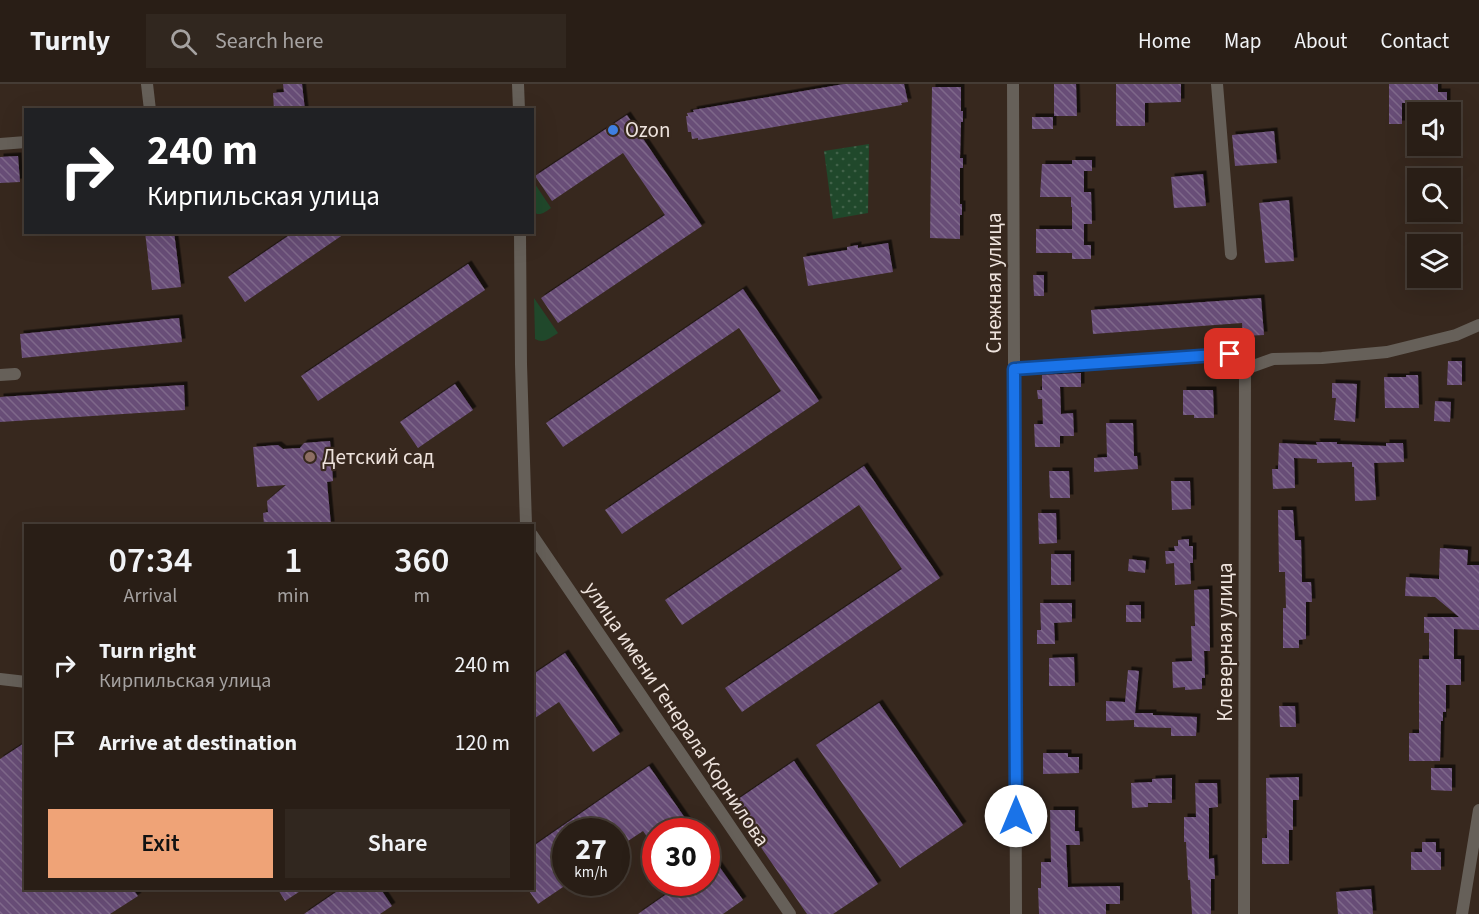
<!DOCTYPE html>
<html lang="en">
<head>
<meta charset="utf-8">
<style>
  :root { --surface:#291e16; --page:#31271f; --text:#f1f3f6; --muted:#a5a2a1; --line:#453c35; --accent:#efa377 }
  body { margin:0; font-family:"Source Sans 3",sans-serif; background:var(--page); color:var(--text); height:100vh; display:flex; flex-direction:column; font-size:22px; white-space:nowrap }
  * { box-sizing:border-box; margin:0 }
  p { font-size:20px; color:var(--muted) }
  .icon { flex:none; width:33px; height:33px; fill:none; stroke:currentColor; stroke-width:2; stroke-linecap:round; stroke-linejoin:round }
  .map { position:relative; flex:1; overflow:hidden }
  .details { position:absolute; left:24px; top:440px; width:510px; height:366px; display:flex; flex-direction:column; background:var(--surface); border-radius:0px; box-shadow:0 6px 24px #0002,0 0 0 2px var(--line) }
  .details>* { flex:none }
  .hud { position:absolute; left:24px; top:24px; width:510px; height:126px; border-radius:0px; box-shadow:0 6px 24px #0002,0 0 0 2px var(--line); background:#202124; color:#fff; overflow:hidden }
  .tools { position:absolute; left:1407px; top:18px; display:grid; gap:12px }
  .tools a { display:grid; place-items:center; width:54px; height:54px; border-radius:0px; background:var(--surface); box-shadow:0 6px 24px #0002,0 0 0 2px var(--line); font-size:30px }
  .speed { position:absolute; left:552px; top:734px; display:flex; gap:12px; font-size:30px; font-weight:700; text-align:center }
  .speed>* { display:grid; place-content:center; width:78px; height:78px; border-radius:50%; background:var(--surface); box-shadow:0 6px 24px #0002,0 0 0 2px var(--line); line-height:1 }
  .speed small { font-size:15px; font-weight:400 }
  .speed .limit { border:9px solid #d22; background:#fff; color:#111 }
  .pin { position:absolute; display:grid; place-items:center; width:51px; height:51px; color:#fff; margin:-26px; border-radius:12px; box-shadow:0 3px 9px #0006 }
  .me { position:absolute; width:66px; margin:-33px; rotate:0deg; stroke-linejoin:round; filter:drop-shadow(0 0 4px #0008) }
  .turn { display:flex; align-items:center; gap:21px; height:126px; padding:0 24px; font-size:27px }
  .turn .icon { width:78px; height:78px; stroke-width:2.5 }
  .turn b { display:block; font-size:42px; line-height:51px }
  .eta { display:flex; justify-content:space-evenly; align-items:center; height:102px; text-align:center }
  .eta b { font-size:36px; font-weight:600; line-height:42px }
  .button { display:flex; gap:12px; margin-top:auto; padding:12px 24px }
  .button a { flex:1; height:69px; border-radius:0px; background:var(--accent); color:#111; font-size:24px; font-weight:600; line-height:69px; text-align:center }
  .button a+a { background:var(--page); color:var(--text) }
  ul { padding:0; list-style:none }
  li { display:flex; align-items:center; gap:18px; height:78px; padding:0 24px }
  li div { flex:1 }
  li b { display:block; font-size:22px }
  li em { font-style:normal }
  header { display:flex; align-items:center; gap:36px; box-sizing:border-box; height:84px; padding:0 30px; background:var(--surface); border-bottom:2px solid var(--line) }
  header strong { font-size:28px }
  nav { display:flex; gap:33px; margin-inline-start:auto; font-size:21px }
  .search { width:420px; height:54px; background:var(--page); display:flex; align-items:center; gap:15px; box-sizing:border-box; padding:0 21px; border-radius:0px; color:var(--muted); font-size:22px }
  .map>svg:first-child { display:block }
  .grass { fill:#20482b }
  .park { fill:url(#park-dots) }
  .building { fill:url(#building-back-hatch); filter:url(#shadow) }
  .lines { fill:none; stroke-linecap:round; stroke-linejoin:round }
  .minor { stroke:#666059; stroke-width:12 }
  .route-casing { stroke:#114b97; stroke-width:15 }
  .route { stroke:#1a73e8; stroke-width:10 }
  .shop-dot { fill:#3f7fe0; stroke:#37281e; stroke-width:2 }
  .education-dot { fill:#8d6e63; stroke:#37281e; stroke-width:2 }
  .labels { text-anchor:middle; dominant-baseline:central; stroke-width:4.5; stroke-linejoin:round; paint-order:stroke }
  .poi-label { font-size:21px; fill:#eee3dd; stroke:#37281e; text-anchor:start }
  .street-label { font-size:21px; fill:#eee3dd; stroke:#37281e }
</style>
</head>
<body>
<header>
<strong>Turnly</strong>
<div class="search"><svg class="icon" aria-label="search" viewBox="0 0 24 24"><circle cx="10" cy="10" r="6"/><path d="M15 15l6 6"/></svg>Search here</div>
<nav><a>Home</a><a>Map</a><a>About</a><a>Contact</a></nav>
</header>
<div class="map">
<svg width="1479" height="830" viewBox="0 0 1479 830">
  <defs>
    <pattern id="park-dots" width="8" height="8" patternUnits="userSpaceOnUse" patternTransform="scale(1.5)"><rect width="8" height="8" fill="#20482b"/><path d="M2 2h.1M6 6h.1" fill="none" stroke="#416249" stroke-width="1.8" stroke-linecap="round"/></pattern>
    <pattern id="building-back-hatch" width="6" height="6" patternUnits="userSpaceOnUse" patternTransform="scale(1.5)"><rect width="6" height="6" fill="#684e77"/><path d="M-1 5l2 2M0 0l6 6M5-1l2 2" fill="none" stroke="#7e678a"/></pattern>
    <filter id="shadow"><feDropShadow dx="3.5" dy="-3.5" stdDeviation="0" flood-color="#0009"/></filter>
  </defs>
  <rect width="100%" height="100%" fill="#37281e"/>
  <path class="grass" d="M 533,97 L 551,124 C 545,128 540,133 533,128 Z
    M 534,214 L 558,249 C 550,254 544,260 535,255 Z"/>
  <path class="park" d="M 869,60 L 868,129 L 833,135 L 824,67 Z"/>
  <path class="building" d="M 283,0 L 302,0 L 305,26 L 274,26 L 273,9 L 284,8 Z
    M 844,0 L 904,0 L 908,18 L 901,19 L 902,21 L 698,56 L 698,54 L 692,55 L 691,48 L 688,48 L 686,32 L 688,32 L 687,29 L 694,28 L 693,26 Z
    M 1054,0 L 1076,0 L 1077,32 L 1054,32 Z
    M 1116,0 L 1181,0 L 1181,18 L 1145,19 L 1145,42 L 1116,42 Z
    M 1389,0 L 1438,0 L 1438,8 L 1447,8 L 1447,26 L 1425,26 L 1425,19 L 1402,19 L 1402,40 L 1389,40 Z
    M 932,3 L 961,3 L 961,27 L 963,27 L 963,38 L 961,38 L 960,74 L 963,74 L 963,84 L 960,84 L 960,120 L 962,120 L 962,131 L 960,131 L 960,155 L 930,154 Z
    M 627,31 L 702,142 L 558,239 L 541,214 L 665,131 L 623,69 L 552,117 L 535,92 Z
    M 1032,33 L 1053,33 L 1053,45 L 1032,45 Z
    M 1274,47 L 1277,79 L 1235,82 L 1232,51 Z
    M 18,72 L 20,98 L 0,99 L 0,73 Z
    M 1072,76 L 1092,76 L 1092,87 L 1084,87 L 1084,108 L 1091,108 L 1092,140 L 1084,140 L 1084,161 L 1091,161 L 1091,175 L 1072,175 L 1072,169 L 1036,169 L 1036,145 L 1072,145 L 1072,123 L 1071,123 L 1071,113 L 1040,113 L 1042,80 L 1072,80 Z
    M 1203,90 L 1206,122 L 1174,124 L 1171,93 Z
    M 1289,116 L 1294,177 L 1265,179 L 1259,119 Z
    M 145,148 L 174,148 L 181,203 L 152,206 Z
    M 294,148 L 347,148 L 245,218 L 228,193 Z
    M 888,159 L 893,188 L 808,202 L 803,173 L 847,166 L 847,163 L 858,161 L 858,164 Z
    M 468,180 L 485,206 L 318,317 L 301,292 Z
    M 1033,191 L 1044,191 L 1044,212 L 1034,212 Z
    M 743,205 L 819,317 L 622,450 L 605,426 L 781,307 L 739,244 L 563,363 L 546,339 Z
    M 1261,214 L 1264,251 L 1243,252 L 1242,239 L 1093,250 L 1091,226 Z
    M 179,234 L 182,258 L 22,274 L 20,250 Z
    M 1448,277 L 1462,277 L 1462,301 L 1447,301 Z
    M 1081,289 L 1081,303 L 1060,303 L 1061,330 L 1073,329 L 1074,352 L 1060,352 L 1060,363 L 1035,363 L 1034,340 L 1043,340 L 1042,315 L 1038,315 L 1037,306 L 1042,306 L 1042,291 Z
    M 1406,291 L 1418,291 L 1419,324 L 1385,324 L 1384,293 L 1406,293 Z
    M 1332,299 L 1357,300 L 1355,338 L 1334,336 L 1336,314 L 1332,314 Z
    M 455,300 L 473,326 L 418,364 L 400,338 Z
    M 184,301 L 185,326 L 0,338 L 0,313 Z
    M 1183,306 L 1213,306 L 1214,334 L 1194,334 L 1194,331 L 1183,331 Z
    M 1435,317 L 1451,318 L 1450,338 L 1434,337 Z
    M 1106,339 L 1133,339 L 1134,372 L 1137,372 L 1138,385 L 1094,388 L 1094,374 L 1107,373 Z
    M 330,357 L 333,397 L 327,398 L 331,441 L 264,441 L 263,429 L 268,428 L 267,417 L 286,401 L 257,403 L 253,363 L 278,361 L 283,365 L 300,364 L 304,359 Z
    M 1316,358 L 1337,358 L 1337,360 L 1386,362 L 1386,359 L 1403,359 L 1404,378 L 1374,379 L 1376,416 L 1355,417 L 1354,383 L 1352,383 L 1352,378 L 1317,379 L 1317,375 L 1294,374 L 1295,404 L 1273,405 L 1272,385 L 1278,385 L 1279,359 L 1317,361 Z
    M 864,382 L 940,494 L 742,628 L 725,604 L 902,485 L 859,421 L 682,541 L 665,516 Z
    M 1049,387 L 1069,387 L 1070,414 L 1050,414 Z
    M 1171,397 L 1190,397 L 1191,425 L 1172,426 Z
    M 1278,426 L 1293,426 L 1295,456 L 1301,456 L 1302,498 L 1311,498 L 1312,518 L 1306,518 L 1306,555 L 1299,556 L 1299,564 L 1283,564 L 1283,524 L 1286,524 L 1285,488 L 1279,488 Z
    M 1038,429 L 1056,429 L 1057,459 L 1039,460 Z
    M 1189,455 L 1189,462 L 1193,462 L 1193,479 L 1190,479 L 1191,500 L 1175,501 L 1174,479 L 1166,480 L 1165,467 L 1175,467 L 1174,462 L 1178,462 L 1178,456 Z
    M 1440,464 L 1468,466 L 1467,481 L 1479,481 L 1479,546 L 1454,545 L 1454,575 L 1461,575 L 1461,601 L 1446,601 L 1446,628 L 1443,628 L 1443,637 L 1441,637 L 1440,677 L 1409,677 L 1409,649 L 1419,649 L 1419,575 L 1429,575 L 1429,549 L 1424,549 L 1424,533 L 1459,533 L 1435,513 L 1405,512 L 1406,493 L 1439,495 Z
    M 1051,470 L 1071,470 L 1071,501 L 1051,501 Z
    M 1129,475 L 1146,477 L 1145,489 L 1128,487 Z
    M 1209,505 L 1210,567 L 1204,567 L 1205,594 L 1202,594 L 1202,605 L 1185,606 L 1185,603 L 1173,604 L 1172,578 L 1192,577 L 1191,542 L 1195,542 L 1194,506 Z
    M 1040,519 L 1072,519 L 1072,538 L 1054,539 L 1055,560 L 1037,560 L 1037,546 L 1041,546 Z
    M 1126,521 L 1141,521 L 1141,538 L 1126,538 Z
    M 565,569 L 620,650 L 593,668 L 559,618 L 532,636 L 532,591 Z
    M 1074,573 L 1075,602 L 1049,602 L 1049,574 Z
    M 1128,586 L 1139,587 L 1135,629 L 1153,629 L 1153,631 L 1197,633 L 1196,652 L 1171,652 L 1171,644 L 1134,643 L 1134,636 L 1106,637 L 1106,617 L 1125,618 Z
    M 879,619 L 963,741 L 900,784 L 816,661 Z
    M 1279,622 L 1295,622 L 1296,643 L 1280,643 Z
    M 26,658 L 26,804 L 132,804 L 138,812 L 110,830 L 0,830 L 0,675 Z
    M 1043,669 L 1068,669 L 1068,673 L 1079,673 L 1079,689 L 1043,690 Z
    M 794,677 L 878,800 L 833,830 L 807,830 L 731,720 Z
    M 649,682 L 694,747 L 656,747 L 656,765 L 643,747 L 616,765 L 616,747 L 566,747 L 566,801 L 538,820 L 527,804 L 532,804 L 532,763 Z
    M 1431,684 L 1452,684 L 1452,707 L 1431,706 Z
    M 1299,693 L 1299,716 L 1293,716 L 1293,746 L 1289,746 L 1289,780 L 1262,780 L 1262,754 L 1267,754 L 1266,694 Z
    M 1172,694 L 1172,719 L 1148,719 L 1148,723 L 1132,724 L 1131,699 L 1152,698 L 1152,695 Z
    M 1195,699 L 1217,699 L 1218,723 L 1209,724 L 1209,775 L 1214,774 L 1215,795 L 1211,795 L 1211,830 L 1192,830 L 1190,796 L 1188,796 L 1186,758 L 1184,758 L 1184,733 L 1196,733 Z
    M 1050,726 L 1075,726 L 1075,747 L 1079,747 L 1080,761 L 1066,761 L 1068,803 L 1120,802 L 1120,820 L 1106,820 L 1106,830 L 1039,830 L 1038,804 L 1041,804 L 1041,778 L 1051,778 Z
    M 1422,758 L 1436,758 L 1436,768 L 1441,768 L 1441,786 L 1411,786 L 1411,768 L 1422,768 Z
    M 706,764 L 743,816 L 723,830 L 638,830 L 684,798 L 706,798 Z
    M 277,804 L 305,804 L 285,817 Z
    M 342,804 L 380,804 L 392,822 L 380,830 L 304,830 Z
    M 1371,805 L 1373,830 L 1338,830 L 1336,808 Z"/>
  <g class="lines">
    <path class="minor" d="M 147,0 L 150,26
      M 518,0 L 519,26
      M 1013,0 L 1016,830
      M 1217,0 L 1231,170
      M 0,60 L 26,58
      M 520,148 L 521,280 L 526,441
      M 1014,285 L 1230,270 L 1240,277 L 1245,285
      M 1245,285 L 1273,275 L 1322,274 L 1387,268 L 1456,251 L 1479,241
      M 0,291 L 15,290
      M 532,451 L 790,830
      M 0,595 L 26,598
      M 1244,830 L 1245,285
      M 1462,830 L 1479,726"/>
  </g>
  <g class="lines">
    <g class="route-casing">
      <path id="route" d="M 1016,732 L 1014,285 L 1230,270"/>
    </g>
    <use href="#route" class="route"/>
  </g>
  <circle class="shop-dot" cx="613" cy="46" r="6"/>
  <circle class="education-dot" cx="310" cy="373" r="6"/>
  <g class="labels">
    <g class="poi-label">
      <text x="625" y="46">Ozon</text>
      <text x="322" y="373">Детский сад</text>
    </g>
    <g class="street-label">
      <text transform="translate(994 199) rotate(-90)">Снежная улица</text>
      <text transform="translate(1225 558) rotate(-90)">Клеверная улица</text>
      <text transform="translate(677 630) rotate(56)">улица имени Генерала Корнилова</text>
    </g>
  </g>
</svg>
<div class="tools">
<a><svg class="icon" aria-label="sound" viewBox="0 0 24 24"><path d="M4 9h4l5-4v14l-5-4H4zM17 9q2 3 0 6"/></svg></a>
<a><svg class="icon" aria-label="search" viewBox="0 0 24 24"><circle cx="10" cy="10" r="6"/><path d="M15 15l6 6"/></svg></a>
<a><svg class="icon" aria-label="layers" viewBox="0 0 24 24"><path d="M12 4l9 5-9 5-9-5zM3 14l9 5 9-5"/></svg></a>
</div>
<div class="speed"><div>27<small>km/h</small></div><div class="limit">30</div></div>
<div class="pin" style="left:1230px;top:270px;background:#d93025"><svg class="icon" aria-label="arrive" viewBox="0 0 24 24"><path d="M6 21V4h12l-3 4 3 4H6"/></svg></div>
<svg class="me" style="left:1016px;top:732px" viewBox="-20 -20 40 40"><circle r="19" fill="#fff"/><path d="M0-13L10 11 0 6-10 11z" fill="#1a73e8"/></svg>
<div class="hud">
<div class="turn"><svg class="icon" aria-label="right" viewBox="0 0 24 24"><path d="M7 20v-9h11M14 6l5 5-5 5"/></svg><div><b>240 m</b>Кирпильская улица</div></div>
</div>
<section class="details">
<div class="eta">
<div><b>07:34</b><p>Arrival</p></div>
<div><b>1</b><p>min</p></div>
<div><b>360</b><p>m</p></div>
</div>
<ul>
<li><svg class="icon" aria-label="right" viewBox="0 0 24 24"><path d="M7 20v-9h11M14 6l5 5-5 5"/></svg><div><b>Turn right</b><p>Кирпильская улица</p></div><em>240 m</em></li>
<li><svg class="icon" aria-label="arrive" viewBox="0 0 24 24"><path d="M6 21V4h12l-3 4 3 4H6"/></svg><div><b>Arrive at destination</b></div><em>120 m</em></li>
</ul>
<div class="button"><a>Exit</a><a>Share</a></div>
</section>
</div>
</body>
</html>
